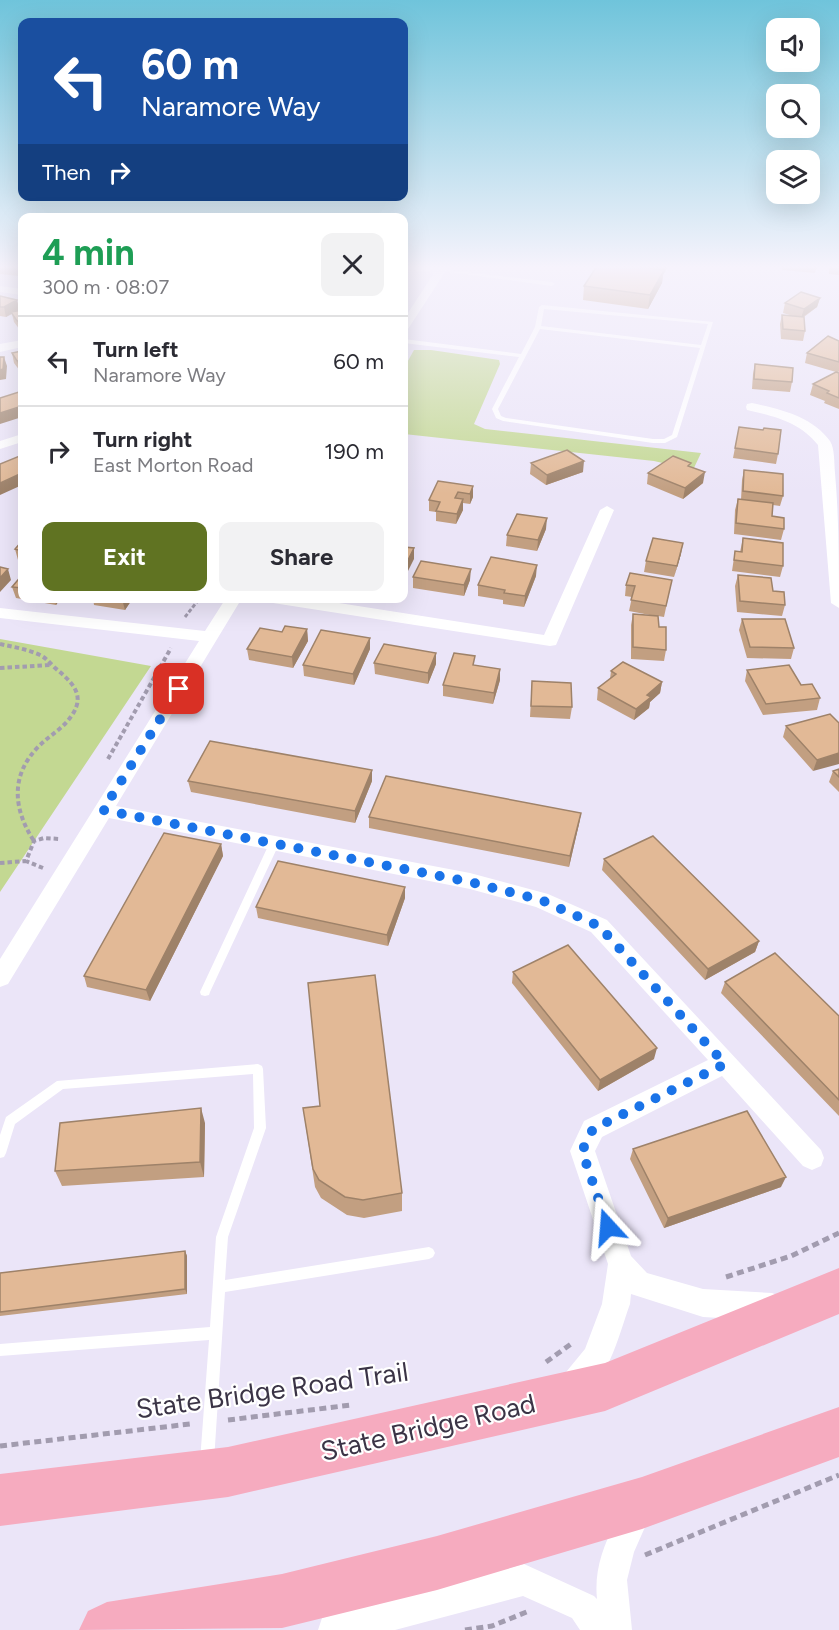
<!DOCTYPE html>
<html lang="en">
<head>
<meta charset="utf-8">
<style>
  :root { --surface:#fff; --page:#f2f2f3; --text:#2b2b33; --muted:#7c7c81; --line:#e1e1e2; --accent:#607322 }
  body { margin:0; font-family:Figtree,sans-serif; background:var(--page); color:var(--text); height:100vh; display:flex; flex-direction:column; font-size:22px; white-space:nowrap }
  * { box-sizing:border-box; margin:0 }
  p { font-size:20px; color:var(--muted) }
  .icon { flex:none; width:33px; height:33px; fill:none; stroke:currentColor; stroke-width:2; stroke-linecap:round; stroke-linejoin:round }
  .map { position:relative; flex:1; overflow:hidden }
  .panel { position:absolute; left:18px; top:213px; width:390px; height:390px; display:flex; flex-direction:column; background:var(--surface); border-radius:12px; box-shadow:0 6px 24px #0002 }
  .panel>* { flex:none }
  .banner { position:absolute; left:18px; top:18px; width:390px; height:183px; border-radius:12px; box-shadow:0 6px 24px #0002; background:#1a4fa0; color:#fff; overflow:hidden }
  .buttons { position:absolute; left:766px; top:18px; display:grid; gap:12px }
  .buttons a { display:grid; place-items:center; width:54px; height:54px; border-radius:12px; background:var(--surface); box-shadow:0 6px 24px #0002; font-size:30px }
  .pin { position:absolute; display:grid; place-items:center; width:51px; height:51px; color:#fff; margin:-26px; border-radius:12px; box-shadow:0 3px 9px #0006 }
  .me { position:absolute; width:66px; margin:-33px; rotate:341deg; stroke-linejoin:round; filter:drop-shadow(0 0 4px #0008) }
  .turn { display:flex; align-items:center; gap:21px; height:126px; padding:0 24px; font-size:27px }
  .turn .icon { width:78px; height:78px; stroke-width:2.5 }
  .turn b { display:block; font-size:42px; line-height:51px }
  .then { display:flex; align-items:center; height:57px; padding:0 24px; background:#0003; gap:12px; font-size:22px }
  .round { display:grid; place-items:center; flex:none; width:63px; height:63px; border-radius:12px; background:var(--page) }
  .headline { display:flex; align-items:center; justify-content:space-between; height:102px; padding:0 24px }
  h1 { font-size:36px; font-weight:700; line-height:45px; color:#1e9e55 }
  .action { display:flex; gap:12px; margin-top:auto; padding:12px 24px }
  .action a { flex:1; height:69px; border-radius:12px; background:var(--accent); color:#fff; font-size:24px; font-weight:700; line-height:69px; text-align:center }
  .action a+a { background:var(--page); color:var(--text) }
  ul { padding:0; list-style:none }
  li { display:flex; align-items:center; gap:18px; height:90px; padding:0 24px; border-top:2px solid var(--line) }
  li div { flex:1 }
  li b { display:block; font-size:22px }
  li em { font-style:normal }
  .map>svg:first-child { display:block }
  .green { fill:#c3d892 }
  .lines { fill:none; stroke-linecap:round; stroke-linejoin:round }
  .path-far2 { stroke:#a29caf; stroke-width:3; stroke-dasharray:4 2; stroke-linecap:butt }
  .path-far1 { stroke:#a29caf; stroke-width:4; stroke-dasharray:4.5 3; stroke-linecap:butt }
  .path { stroke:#a29caf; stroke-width:5; stroke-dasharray:7 4.5; stroke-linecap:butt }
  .lane { fill:#fff; fill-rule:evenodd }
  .street { fill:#fff; fill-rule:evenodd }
  .highway { fill:#f6abbf; fill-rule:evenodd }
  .wall { fill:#c29f81 }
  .shaded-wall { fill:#9e8269 }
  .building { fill:#e2b996; stroke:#9e8269; stroke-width:1.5 }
  .route { stroke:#1a73e8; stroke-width:10; stroke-dasharray:0 18 }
  .labels { text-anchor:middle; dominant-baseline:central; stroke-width:4.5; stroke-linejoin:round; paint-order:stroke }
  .near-street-label { font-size:27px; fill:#3b3446; stroke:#fff }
</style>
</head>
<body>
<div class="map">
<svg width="839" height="1630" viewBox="0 0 839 1630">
  <rect width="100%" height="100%" fill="#ebe5f8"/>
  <path class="green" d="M 414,350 L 431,350 L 499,360 L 500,364 L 474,424 L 485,429 L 701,453 L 693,470 L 654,461 L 404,434 L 404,368 Z
    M 0,639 L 151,666 L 0,892 Z"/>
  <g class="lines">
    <path class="path-far2" d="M 185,617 L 200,598"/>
    <path class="path-far1" d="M 0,644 C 13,647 27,649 40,655 C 46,658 49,662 54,667 C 69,680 87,693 72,715 C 64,728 50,735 39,746 C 10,775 13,809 34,841
      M 0,668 L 51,665
      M 108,759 L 171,648
      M 0,863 L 26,861
      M 43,868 L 26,861 L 34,841 L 44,838 L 60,839"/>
    <path class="path" d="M 726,1277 L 791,1256 L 839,1233
      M 546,1362 L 571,1344
      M 228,1420 L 351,1405
      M 0,1446 L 190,1424
      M 645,1555 L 839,1475
      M 465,1630 L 492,1626 L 529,1611"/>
    <path class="lane" d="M 439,269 L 552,282 L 555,284 L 552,286 L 441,271 L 439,271 Z
      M 542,305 L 713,322 L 677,437 L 665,443 L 653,443 L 503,421 L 496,418 L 492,409 L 519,357 L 404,343 L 404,339 L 521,354 L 535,327 L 539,307 ZM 544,309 L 708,324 L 701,345 L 541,326 ZM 540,329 L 700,348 L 672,435 L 664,439 L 653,439 L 506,418 L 501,416 L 498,409 Z
      M 274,841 L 277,842 L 279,844 L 210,992 L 209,995 L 205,996 L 201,995 L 200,992 L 269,844 L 271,842 Z
      M 258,1064 L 262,1066 L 263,1069 L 266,1128 L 228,1237 L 225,1280 L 429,1247 L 433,1249 L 435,1253 L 433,1257 L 429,1259 L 225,1292 L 214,1461 L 212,1466 L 207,1468 L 202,1466 L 200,1461 L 209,1340 L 0,1356 L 0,1344 L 210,1327 L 216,1237 L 254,1128 L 253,1074 L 63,1089 L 15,1124 L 6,1153 L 4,1157 L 0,1158 L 0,1135 L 6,1117 L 57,1081 Z"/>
    <path class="street" d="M 404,266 L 449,266 L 408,329 L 404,331 L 404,319 L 434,273 L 404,269 Z
      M 0,286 L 22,289 L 22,295 L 0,292 Z
      M 22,340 L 22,347 L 0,352 L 0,344 Z
      M 752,403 C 780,409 812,416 830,441 C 835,449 834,464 835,473 C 839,518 839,562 839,608 L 831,603 L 818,445 C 800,422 774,416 747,410 L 746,407 L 747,404 Z
      M 22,434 L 22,442 L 0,449 L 0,441 Z
      M 607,506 L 614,510 L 556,645 L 550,646 L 273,603 L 265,598 L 307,598 L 544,635 L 600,510 Z
      M 226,598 L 242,598 L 116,806 L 470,873 L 548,894 L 607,920 L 821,1150 L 824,1158 L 821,1166 L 812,1170 L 803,1166 L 722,1076 L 602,1137 L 595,1151 L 631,1256 L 647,1273 L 703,1289 L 772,1293 L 782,1297 L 786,1307 L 782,1317 L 772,1321 L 703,1317 L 631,1294 L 630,1304 C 618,1337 608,1387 572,1401 L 562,1397 L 558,1387 L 562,1377 L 585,1349 L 602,1304 L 608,1264 L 570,1151 L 584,1121 L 708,1060 L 591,932 L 536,907 L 470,889 L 109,818 L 8,984 L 0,987 L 0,959 L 199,641 L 0,618 L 0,608 L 205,631 Z
      M 638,1494 L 649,1498 L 653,1509 L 634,1552 L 627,1580 L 632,1630 L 580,1630 L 572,1618 L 523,1596 L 395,1630 L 318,1630 L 322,1618 L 334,1614 L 524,1564 L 594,1596 L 597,1599 C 593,1561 611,1531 627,1498 Z"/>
    <path class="highway" d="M 839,1268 L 839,1314 L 605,1411 L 228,1497 L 0,1526 L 0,1474 L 228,1447 L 605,1363 Z
      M 839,1407 L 839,1457 L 642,1529 L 437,1590 L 282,1628 L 79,1630 L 88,1611 L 107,1602 L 282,1574 L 437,1536 L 642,1477 Z"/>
  </g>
  <path class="wall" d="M 0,266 L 22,266 L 22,274 L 19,276 L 0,274 Z
    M 597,266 L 668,266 L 663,275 L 662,283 L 648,309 L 583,300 L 584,286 Z
    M 783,266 L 817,266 L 815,273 L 782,270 Z
    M 829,266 L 839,266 L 839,275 L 829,274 Z
    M 0,296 L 17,300 L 19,309 L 15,312 L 20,330 L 14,322 L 12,314 L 6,317 L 0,316 Z
    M 820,298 L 817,307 L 804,317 L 805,331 L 803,341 L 781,339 L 780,324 L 782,315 L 793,316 L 783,313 L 785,303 Z
    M 839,341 L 839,371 L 838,373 L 839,373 L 839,409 L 824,403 L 825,401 L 810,395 L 813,384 L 836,372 L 805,363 L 807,353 Z
    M 22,351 L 22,370 L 20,371 L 14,363 L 12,353 Z
    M 755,364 L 792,382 L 790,392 L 752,389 L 753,374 Z
    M 739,427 L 778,454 L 776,464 L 733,458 Z
    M 531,463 L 583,472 L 546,485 L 530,474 Z
    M 691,467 L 703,483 L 683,499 L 647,484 L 648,473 Z
    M 744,470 L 783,496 L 780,506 L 773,505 L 772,516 L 784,529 L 781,540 L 734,534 L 735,510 L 738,499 L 741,500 L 742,480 Z
    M 473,486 L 473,497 L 470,504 L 463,503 L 463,510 L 456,524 L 436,521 L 436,512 L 429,511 L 429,500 Z
    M 546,529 L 537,551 L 506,546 L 507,535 Z
    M 743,538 L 783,566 L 780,577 L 732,571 L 735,551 L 740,552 Z
    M 22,541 L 22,561 L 18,560 L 15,549 Z
    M 681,554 L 674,577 L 644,572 L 646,561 Z
    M 22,575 L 22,598 L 61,598 L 56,605 L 16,598 L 12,587 Z
    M 738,575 L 773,591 L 785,605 L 782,616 L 737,612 L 735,586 Z
    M 536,576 L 524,607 L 503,604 L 503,600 L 478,596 L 478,585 Z
    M 413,577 L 470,580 L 464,596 L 413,588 Z
    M 672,580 L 664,617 L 658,616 L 659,627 L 666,650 L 664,661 L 631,659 L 631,625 L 633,614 L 655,616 L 629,611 L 632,597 L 625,596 L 626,585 Z
    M 93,598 L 133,598 L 125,610 L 94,605 Z
    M 742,619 L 794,648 L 791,659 L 747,658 L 739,630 Z
    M 307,629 L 308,641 L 293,668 L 249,660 L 247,649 Z
    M 370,638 L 370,649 L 354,685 L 304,676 L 303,665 Z
    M 374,663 L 436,664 L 428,684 L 375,674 Z
    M 747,670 L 801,685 L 820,698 L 817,710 L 763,715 L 745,681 Z
    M 611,671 L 662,682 L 660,693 L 650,702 L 649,708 L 634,720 L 597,700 L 598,688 L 610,679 Z
    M 500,680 L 493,704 L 443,696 L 443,685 Z
    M 532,681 L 572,707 L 570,719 L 530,717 Z
    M 839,723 L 813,771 L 783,737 L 786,726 Z
    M 839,769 L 839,792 L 829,782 L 833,771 Z
    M 372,770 L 372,781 L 355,823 L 191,792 L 188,781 Z
    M 581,813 L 579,824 L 569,867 L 369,828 L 369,817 Z
    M 221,844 L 223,856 L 150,1001 L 87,987 L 84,976 Z
    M 604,859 L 759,941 L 755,952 L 705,980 L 602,870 Z
    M 405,898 L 388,946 L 258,918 L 256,907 Z
    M 513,972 L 654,1059 L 598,1091 L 512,983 Z
    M 725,982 L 839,1016 L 839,1116 L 721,993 Z
    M 303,1108 L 402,1193 L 402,1211 L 364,1218 L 347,1215 L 321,1198 L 315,1187 Z
    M 205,1123 L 204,1177 L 62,1186 L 55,1171 Z
    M 633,1149 L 781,1187 L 664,1228 L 630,1159 Z
    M 185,1251 L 187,1256 L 187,1294 L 0,1316 L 0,1273 Z"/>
  <path class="shaded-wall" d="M 19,266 L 22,266 L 22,274 L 19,276 L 17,267 Z
    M 663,266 L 668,266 L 663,275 L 662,283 L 648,309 L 650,295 L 661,275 Z
    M 820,298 L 817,307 L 801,318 L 804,309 Z
    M 17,300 L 19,309 L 6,317 L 4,307 Z
    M 22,320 L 22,330 L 20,330 L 17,321 Z
    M 4,357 L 7,366 L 6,379 L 0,380 L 0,370 Z
    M 22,360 L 22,370 L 20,371 L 17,361 Z
    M 22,406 L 22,417 L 0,424 L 0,413 Z
    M 584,461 L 583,472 L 546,485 L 547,475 Z
    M 705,472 L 703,483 L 683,499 L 685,488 Z
    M 22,473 L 22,485 L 0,495 L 0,483 Z
    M 473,486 L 473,497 L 470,504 L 470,494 Z
    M 463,499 L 463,510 L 456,524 L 457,514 Z
    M 547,518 L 546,529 L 537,551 L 538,540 Z
    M 683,543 L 681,554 L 674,577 L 677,566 Z
    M 414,548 L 414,559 L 404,579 L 404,568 Z
    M 537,565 L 536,576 L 524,607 L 525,596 Z
    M 8,569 L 11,580 L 0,592 L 0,578 Z
    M 471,569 L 470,580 L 464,596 L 464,585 Z
    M 55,598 L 61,598 L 56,605 Z
    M 133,598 L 125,610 L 122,599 Z
    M 307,629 L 308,641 L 293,668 L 292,657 Z
    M 370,638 L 370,649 L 354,685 L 353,674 Z
    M 436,653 L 436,664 L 428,684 L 428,673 Z
    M 500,669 L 500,680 L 493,704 L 494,693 Z
    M 662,682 L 660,693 L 650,702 L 649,708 L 634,720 L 636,709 L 647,695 Z
    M 839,753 L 839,764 L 813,771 L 817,760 Z
    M 372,770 L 372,781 L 355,823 L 355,811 Z
    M 581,813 L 579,824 L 569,867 L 570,856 Z
    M 221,844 L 223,856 L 150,1001 L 146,990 Z
    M 405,887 L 405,898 L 388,946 L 387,935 Z
    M 759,941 L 755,952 L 705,980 L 708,969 Z
    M 657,1048 L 654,1059 L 598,1091 L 600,1080 Z
    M 201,1108 L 205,1123 L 204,1177 L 200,1162 Z
    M 786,1177 L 781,1187 L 664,1228 L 668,1218 Z
    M 185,1251 L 187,1256 L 187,1294 L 185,1289 Z"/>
  <path class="building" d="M 597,266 L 634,266 L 664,270 L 650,295 L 584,286 Z
    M 647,266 L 663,266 L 662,268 Z
    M 801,292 L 820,298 L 804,309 L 785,303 Z
    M 0,296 L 17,300 L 4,307 L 0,307 Z
    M 22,310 L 22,320 L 17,321 L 11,312 Z
    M 782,315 L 804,317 L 805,331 L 783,329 Z
    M 828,336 L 839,341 L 839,362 L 807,353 Z
    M 22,351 L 22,360 L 17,361 L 12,353 Z
    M 0,357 L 4,357 L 3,369 L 0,370 Z
    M 755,364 L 793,368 L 792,382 L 754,379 Z
    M 836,372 L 839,373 L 839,398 L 827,393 L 829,391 L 813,384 Z
    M 22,391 L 22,406 L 0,413 L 0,398 Z
    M 739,427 L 763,430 L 764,428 L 781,430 L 778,454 L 735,448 Z
    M 567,450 L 584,461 L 547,475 L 531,463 Z
    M 22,455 L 22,473 L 0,483 L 0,464 Z
    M 673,456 L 691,463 L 688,466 L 705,472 L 685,488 L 648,473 Z
    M 744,470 L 783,474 L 783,496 L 743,491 Z
    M 438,481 L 473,486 L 470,494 L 458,492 L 455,498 L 463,499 L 457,514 L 436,511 L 440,502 L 429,500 Z
    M 738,499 L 773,503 L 772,516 L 784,518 L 784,529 L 736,523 Z
    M 517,514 L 547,518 L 538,540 L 507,535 Z
    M 653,538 L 683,543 L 677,566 L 646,561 Z
    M 743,538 L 783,543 L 783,566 L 734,560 L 735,551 L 742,552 Z
    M 22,541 L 22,551 L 15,549 Z
    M 404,547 L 414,548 L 404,568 Z
    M 491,557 L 537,565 L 525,596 L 504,593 L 505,590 L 478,585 Z
    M 421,561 L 471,569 L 464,585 L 413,577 Z
    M 0,567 L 8,569 L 0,578 Z
    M 630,573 L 672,580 L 666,606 L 631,600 L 635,586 L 626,585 Z
    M 22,575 L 22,588 L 12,587 Z
    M 738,575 L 771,578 L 773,591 L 784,592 L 785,605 L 740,601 Z
    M 633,614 L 658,616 L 659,627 L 666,627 L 666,650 L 633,647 Z
    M 742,619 L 785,619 L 794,648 L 750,647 Z
    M 285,626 L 307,629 L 292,657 L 247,649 L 260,628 L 282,632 Z
    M 321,630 L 370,638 L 353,674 L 303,665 Z
    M 384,644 L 436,653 L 428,673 L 374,663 Z
    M 454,653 L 475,656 L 473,665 L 500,669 L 494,693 L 443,685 Z
    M 623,662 L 662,682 L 647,695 L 651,697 L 636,709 L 598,688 L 616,674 L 611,671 Z
    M 789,665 L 801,685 L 812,684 L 820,698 L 766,704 L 747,670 Z
    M 532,681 L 571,683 L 572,707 L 531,706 Z
    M 830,714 L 839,723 L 839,753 L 817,760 L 786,726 Z
    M 210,741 L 372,770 L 355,811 L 188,781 Z
    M 839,769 L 839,777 L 833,771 Z
    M 386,776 L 581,813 L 570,856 L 369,817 Z
    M 164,833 L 221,844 L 146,990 L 84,976 Z
    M 653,836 L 759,941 L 708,969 L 604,859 Z
    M 278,861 L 405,887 L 387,935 L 256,907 Z
    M 568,945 L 657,1048 L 600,1080 L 513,972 Z
    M 775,953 L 839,1016 L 839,1100 L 725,982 Z
    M 375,975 L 402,1193 L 363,1200 L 345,1197 L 319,1180 L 313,1169 L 303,1108 L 320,1106 L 308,983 Z
    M 201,1108 L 200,1162 L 55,1171 L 60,1123 Z
    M 747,1111 L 786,1177 L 668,1218 L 633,1149 Z
    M 185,1251 L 185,1289 L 0,1312 L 0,1273 Z"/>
  <linearGradient id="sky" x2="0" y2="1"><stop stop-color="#6fc4db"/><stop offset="0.54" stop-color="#f6f3fc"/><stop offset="1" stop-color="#f6f3fc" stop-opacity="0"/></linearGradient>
  <rect width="839" height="494" fill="url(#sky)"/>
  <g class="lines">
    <path class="route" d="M 179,689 L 103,810 L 470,882 L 541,900 L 599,926 L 725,1064 L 593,1129 L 582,1151 L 608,1227"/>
  </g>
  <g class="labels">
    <g class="near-street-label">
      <text transform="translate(272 1390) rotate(-8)">State Bridge Road Trail</text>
      <text transform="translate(428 1427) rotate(-13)">State Bridge Road</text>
    </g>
  </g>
</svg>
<div class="buttons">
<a><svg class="icon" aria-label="sound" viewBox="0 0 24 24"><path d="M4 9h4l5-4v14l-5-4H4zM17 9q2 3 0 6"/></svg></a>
<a><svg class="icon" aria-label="search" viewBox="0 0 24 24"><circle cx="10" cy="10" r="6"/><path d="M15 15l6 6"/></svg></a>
<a><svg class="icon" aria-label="layers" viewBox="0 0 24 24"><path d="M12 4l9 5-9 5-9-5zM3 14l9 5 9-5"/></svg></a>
</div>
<div class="pin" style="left:179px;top:689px;background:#d93025"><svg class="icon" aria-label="arrive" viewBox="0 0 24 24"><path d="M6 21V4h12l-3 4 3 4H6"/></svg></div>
<svg class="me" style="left:608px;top:1227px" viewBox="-20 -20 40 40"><path d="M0-17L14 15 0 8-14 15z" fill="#1a73e8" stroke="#fff" stroke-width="4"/></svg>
<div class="banner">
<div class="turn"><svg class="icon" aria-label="left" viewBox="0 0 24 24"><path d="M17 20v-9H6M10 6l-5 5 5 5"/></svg><div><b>60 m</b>Naramore Way</div></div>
<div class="then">Then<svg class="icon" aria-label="right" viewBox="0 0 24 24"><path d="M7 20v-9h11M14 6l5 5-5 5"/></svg></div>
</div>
<section class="panel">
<div class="headline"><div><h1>4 min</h1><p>300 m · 08:07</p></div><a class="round"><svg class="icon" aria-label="close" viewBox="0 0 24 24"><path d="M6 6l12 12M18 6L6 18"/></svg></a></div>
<ul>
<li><svg class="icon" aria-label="left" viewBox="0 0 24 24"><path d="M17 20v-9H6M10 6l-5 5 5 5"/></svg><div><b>Turn left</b><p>Naramore Way</p></div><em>60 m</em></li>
<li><svg class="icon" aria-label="right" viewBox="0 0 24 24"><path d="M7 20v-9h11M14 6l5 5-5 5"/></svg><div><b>Turn right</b><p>East Morton Road</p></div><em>190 m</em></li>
</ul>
<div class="action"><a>Exit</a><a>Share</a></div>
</section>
</div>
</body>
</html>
